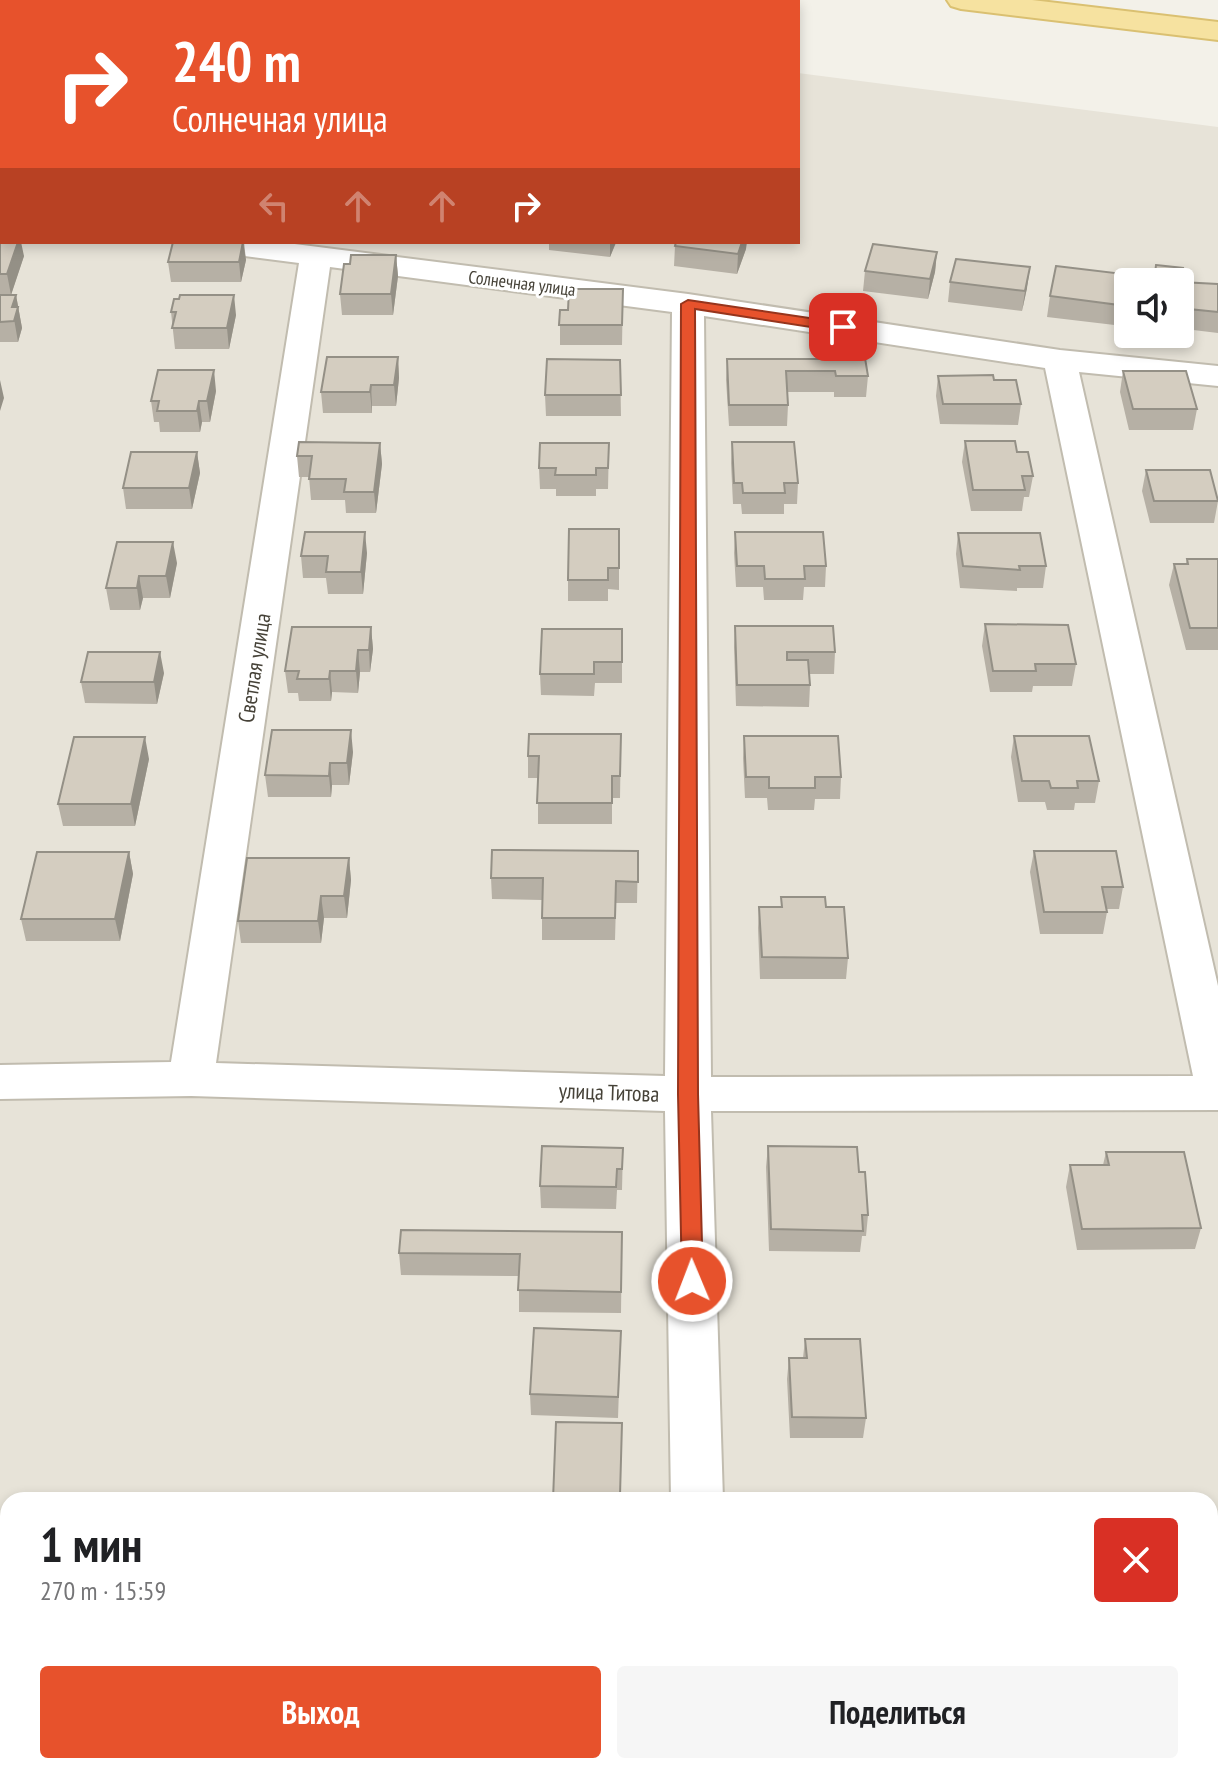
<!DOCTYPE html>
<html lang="ru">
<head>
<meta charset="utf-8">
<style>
  :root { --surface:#fff; --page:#f6f6f6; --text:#202124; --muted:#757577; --accent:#e7522c }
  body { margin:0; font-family:"PT Sans Narrow",sans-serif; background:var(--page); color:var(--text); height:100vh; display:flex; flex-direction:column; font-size:30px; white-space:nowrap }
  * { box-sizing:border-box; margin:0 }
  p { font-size:26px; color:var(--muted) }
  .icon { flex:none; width:44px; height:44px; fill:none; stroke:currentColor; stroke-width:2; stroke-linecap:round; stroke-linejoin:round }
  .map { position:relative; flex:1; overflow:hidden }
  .side { position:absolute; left:0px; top:1492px; width:1218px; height:282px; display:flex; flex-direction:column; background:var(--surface); border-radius:24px 24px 0 0; box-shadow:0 4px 12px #0003 }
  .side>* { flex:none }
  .top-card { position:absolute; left:0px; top:0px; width:800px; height:244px; box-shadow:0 4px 12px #0003; background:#e7522c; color:#fff; overflow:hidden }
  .tools { position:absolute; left:1114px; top:268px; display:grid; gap:16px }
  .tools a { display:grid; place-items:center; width:80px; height:80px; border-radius:8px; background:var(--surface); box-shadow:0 4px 12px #0003; font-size:40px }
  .pin { position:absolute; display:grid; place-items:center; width:68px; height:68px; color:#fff; margin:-34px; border-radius:16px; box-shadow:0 4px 12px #0006 }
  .me { position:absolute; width:88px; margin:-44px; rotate:359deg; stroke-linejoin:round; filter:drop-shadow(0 0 6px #0008) }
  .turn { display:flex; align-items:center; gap:28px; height:168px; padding:0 40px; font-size:36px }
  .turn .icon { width:104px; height:104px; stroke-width:2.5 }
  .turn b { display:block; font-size:56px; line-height:68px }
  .lanes { display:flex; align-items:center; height:76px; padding:0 40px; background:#0003; justify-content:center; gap:40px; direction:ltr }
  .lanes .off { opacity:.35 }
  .round { display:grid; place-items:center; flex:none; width:84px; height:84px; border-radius:8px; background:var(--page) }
  .overview { display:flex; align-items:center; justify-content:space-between; height:136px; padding:0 40px }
  h1 { font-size:48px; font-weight:600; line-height:60px }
  .button { display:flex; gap:16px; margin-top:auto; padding:16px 40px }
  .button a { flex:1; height:92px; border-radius:8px; background:var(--accent); color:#fff; font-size:32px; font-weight:600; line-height:92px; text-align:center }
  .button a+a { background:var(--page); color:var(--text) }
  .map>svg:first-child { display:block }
  .residential { fill:#e7e3d8; fill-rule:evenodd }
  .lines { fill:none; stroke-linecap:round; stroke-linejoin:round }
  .minor-casing { stroke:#c1bcaf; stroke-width:4 }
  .major-casing { stroke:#dac071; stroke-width:4 }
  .minor { fill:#fff; fill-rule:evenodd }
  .major { fill:#f6e2a0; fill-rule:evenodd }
  .wall { fill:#b6b0a5 }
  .shaded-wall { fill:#949086 }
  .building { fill:#d4cdc0; stroke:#949086; stroke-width:2 }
  .route { fill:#e7522c; stroke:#96351d; stroke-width:2 }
  .labels { text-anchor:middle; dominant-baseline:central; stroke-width:6; stroke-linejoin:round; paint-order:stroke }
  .far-street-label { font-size:18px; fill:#464238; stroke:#fff }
  .street-label { font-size:22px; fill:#464238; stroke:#fff }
</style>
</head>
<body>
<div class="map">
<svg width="1218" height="1773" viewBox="0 0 1218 1773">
  <rect width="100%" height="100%" fill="#f3f1e9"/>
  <path class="residential" d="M 0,0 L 251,2 L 2,2 L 2,242 L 798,242 L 798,73 L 1218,127 L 1218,1773 L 0,1773 ZM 1128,282 L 1180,282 L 1180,334 L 1128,334 ZM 8,1500 L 1210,1500 L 1210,1766 L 8,1766 Z"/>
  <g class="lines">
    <g class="minor-casing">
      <path id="minor" d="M 89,0 L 117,0 L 88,2 Z
        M 2,129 L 2,148 L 0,149 L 0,130 Z
        M 0,205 L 2,205 L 2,223 L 0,223 Z
        M 190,242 L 279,242 L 688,294 L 1060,350 L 1218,366 L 1218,386 L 1079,372 L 1218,986 L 1218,1110 L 711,1111 L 723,1500 L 671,1500 L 665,1111 L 191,1096 L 0,1099 L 0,1065 L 171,1062 L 299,263 L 206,251 L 195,249 ZM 330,267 L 672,312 L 665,1076 L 216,1063 ZM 704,316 L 1045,368 L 1193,1076 L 711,1077 Z
        M 675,1766 L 731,1766 L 732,1773 L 676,1773 Z"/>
    </g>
    <g class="major-casing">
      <path id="major" d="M 947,0 L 1032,0 L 1218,22 L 1218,40 L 961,9 L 951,6 Z"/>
    </g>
    <use href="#minor" class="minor"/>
    <use href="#major" class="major"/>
  </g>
  <path class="wall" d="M 2,139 L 2,178 L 0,176 L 0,142 Z
    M 0,235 L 24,256 L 11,295 L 0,294 Z
    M 173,242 L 244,242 L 246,260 L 241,282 L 171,282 L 168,262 Z
    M 549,242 L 622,242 L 621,244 L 616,243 L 610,257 L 549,250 Z
    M 675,246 L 746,249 L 737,274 L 674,266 Z
    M 937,252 L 935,272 L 928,299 L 863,291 L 865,271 Z
    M 396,255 L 398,276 L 393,315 L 342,315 L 340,294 L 350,264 Z
    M 1156,265 L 1181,282 L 1218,284 L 1218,333 L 1185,329 L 1186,322 L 1180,321 L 1180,282 L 1153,282 Z
    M 950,282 L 1027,288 L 1022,311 L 948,302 Z
    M 623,289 L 622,345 L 560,345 L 560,310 L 568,310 Z
    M 0,295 L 16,295 L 22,328 L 18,342 L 0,342 Z
    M 1050,296 L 1128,299 L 1123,326 L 1047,317 Z
    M 171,312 L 236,315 L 229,349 L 175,349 Z
    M 821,351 L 868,376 L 866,397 L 834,397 L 834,392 L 787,392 L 788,405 L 787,426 L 729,426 L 726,380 L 727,359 L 820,359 Z
    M 398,357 L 399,378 L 396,406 L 372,406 L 372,413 L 323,413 L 321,392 Z
    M 620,360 L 621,416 L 546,416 L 545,395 Z
    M 1123,371 L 1197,409 L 1193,430 L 1129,430 L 1120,392 Z
    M 938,376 L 994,380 L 1021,404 L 1018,425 L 940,424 L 936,396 Z
    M 216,391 L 210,422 L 202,422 L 200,432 L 160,432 L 159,422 L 154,422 L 151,401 Z
    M 965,441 L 1017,452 L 1033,476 L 1029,497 L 1024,497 L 1022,511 L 971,511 L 962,462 Z
    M 732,442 L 798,483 L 797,504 L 784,504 L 784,514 L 742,514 L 741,504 L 733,504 L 731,463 Z
    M 380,443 L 382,464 L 376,513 L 346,513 L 345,500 L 311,500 L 309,477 L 299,477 L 297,456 Z
    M 609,443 L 608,489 L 596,489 L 596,496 L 556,496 L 556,489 L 540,489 L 539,468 Z
    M 197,452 L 200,473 L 192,509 L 126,509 L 123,488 Z
    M 1146,470 L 1218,501 L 1214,523 L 1150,523 L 1142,491 Z
    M 619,529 L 619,590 L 608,589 L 608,601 L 568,601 L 568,580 Z
    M 735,532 L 826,566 L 825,587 L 804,587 L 803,600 L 764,600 L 763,587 L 736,587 L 734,553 Z
    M 958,533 L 1046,566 L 1043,588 L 1017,588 L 1017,591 L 960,588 L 956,554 Z
    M 367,553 L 363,594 L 328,594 L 326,578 L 303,578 L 301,556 Z
    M 1187,559 L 1218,559 L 1218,650 L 1186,650 L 1169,585 L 1174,564 L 1186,564 Z
    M 177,563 L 170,598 L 143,598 L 140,610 L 110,610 L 106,588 Z
    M 985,624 L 1076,664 L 1072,686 L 1033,686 L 1032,692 L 990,692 L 982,646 Z
    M 735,626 L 835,652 L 834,674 L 809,674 L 810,685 L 809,707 L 736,706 L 734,647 Z
    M 371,627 L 373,649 L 370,672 L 360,672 L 358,693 L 332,692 L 331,701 L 299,701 L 298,693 L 288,693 L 285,671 Z
    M 622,629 L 622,683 L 595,683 L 594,696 L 541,695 L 540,674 Z
    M 164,673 L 157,704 L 85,703 L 81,682 Z
    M 621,734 L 620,798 L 612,798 L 612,824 L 538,824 L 538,778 L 528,778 L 528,756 Z
    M 744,736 L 841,777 L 840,799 L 815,799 L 814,810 L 768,810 L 767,798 L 745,798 L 743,758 Z
    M 1014,736 L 1099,781 L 1095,803 L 1075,803 L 1074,810 L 1047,810 L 1045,802 L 1018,802 L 1011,757 Z
    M 353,752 L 349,785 L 332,785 L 331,797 L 268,797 L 265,775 Z
    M 149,759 L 135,826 L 63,826 L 58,804 Z
    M 638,851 L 637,903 L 616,903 L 615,940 L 542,940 L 542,900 L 492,899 L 491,878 Z
    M 1034,851 L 1123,887 L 1119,909 L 1106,909 L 1107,912 L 1103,934 L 1040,934 L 1030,872 Z
    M 129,852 L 133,874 L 120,941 L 26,941 L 21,919 Z
    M 349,858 L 351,880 L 347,918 L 324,918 L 321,943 L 241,943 L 238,921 Z
    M 781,897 L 826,907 L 848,958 L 846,979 L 760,979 L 758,928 L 759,907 L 781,907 Z
    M 768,1146 L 859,1172 L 868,1215 L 866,1236 L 862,1236 L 860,1252 L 769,1251 L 766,1167 Z
    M 623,1148 L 622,1190 L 617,1190 L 616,1209 L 541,1208 L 540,1186 Z
    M 1106,1152 L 1201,1228 L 1195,1249 L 1077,1250 L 1066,1187 L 1070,1165 L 1103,1165 Z
    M 622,1232 L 621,1313 L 519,1312 L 519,1276 L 401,1275 L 399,1253 Z
    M 621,1331 L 618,1418 L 531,1415 L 530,1394 Z
    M 805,1339 L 866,1418 L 863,1438 L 790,1438 L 787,1379 L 789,1358 L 803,1358 Z
    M 622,1423 L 620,1500 L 553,1500 Z"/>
  <path class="shaded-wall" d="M 18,242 L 21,242 L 24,256 L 11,295 L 7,274 Z
    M 243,242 L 246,260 L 241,282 L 239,262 Z
    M 610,242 L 616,242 L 610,257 Z
    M 742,242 L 747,242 L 746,249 L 737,274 L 738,254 Z
    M 937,252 L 935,272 L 928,299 L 930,279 Z
    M 396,255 L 398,276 L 393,315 L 391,294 Z
    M 1030,267 L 1027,288 L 1022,311 L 1025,291 Z
    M 16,295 L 22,328 L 18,342 L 12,307 Z
    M 234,295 L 236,315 L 229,349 L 227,328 Z
    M 398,357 L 399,378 L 396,406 L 394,385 Z
    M 214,370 L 216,391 L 210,422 L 207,401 Z
    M 0,380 L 4,398 L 0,411 Z
    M 371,385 L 372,406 L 372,413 L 370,392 Z
    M 199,401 L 202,422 L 200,432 L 197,411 Z
    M 380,443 L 382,464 L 376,513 L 374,492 Z
    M 197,452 L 200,473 L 192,509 L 189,488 Z
    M 365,532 L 367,553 L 363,594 L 361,572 Z
    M 173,542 L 177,563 L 170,598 L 166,576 Z
    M 139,576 L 143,598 L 140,610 L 137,588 Z
    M 371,627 L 373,649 L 370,672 L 369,650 Z
    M 358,650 L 360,672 L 358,693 L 356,671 Z
    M 160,652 L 164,673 L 157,704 L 154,682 Z
    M 330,671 L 332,692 L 331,701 L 329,679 Z
    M 351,730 L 353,752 L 349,785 L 347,763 Z
    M 145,737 L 149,759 L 135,826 L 131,804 Z
    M 330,763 L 332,785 L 331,797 L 329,776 Z
    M 129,852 L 133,874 L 120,941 L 115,919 Z
    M 349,858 L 351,880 L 347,918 L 344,896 Z
    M 321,896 L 324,918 L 321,943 L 318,921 Z"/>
  <path class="building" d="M 2,139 L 2,161 L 0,160 L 1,157 L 0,157 L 0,142 Z
    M 0,235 L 2,235 L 2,242 L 18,242 L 7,274 L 0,274 Z
    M 173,242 L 243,242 L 239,262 L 168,262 Z
    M 676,242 L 742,242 L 738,254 L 675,246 Z
    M 873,244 L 937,252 L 930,279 L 865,271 Z
    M 351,255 L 396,255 L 391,294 L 340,294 L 344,264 L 350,264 Z
    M 956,259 L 1030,267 L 1025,291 L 950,282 Z
    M 1156,265 L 1183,268 L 1181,282 L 1218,284 L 1218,312 L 1189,309 L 1190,301 L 1180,300 L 1180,301 L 1180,282 L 1154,282 Z
    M 1056,266 L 1132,275 L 1131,282 L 1128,282 L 1127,306 L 1050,296 Z
    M 569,289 L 623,289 L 622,325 L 559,325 L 560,310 L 568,310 Z
    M 0,295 L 16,295 L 12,307 L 18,307 L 14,321 L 0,322 Z
    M 180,295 L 234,295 L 227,328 L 172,328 L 176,312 L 171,312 L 174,299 L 179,299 Z
    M 821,351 L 864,352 L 868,376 L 836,376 L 835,371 L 786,371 L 788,405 L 729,405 L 727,359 L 822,359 Z
    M 327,357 L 398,357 L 394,385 L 371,385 L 370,392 L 321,392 Z
    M 547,359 L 620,360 L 621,395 L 545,395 Z
    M 158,370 L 214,370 L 207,401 L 199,401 L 197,411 L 157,411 L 159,401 L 151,401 Z
    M 1123,371 L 1186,371 L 1197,409 L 1133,409 Z
    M 993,375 L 994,380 L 1016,380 L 1021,404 L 943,404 L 938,376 Z
    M 965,441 L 1015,441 L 1017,452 L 1028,452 L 1033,476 L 1022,476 L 1025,490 L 973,490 Z
    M 299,442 L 380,443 L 374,492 L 344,492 L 346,479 L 309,479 L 312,456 L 297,456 Z
    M 732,442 L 794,442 L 798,483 L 784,483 L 785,493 L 743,493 L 742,483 L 734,483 Z
    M 540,443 L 609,443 L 608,468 L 596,468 L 596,475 L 555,475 L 556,468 L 539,468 Z
    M 131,452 L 197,452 L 189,488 L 123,488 Z
    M 1146,470 L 1210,470 L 1218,501 L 1154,501 Z
    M 569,529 L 619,529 L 619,568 L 608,568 L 608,580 L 568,580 Z
    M 305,532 L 365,532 L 361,572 L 326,572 L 328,556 L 301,556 Z
    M 735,532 L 823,532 L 826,566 L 804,566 L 805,579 L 765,579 L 764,566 L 737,566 Z
    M 958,533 L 1040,533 L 1046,566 L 1019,566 L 1020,570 L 963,566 Z
    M 117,542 L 173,542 L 166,576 L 139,576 L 137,588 L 106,588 Z
    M 1187,559 L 1218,559 L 1218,628 L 1190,628 L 1174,564 L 1188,564 Z
    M 985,624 L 1068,625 L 1076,664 L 1035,664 L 1036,671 L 993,671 Z
    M 735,626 L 833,626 L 835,652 L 787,652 L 787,660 L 808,660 L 810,685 L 737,685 Z
    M 292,627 L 371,627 L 369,650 L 358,650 L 356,671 L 330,671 L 329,679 L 297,679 L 299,671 L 285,671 Z
    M 542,629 L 622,629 L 622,662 L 594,662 L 594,674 L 540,674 Z
    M 88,652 L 160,652 L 154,682 L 81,682 Z
    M 272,730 L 351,730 L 347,763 L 330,763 L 329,776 L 265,775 Z
    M 529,734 L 621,734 L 620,776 L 612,776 L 612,803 L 537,803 L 539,756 L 528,756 Z
    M 744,736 L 838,736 L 841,777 L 815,777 L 815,788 L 769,788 L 769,777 L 746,777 Z
    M 1014,736 L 1089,736 L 1099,781 L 1077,781 L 1078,788 L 1051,788 L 1049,781 L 1022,781 Z
    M 74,737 L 145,737 L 131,804 L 58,804 Z
    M 492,850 L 638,851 L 638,882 L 616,881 L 615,918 L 542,918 L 543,878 L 491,878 Z
    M 1034,851 L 1116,851 L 1123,887 L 1102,887 L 1107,912 L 1044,912 Z
    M 37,852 L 129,852 L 115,919 L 21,919 Z
    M 247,858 L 349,858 L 344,896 L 321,896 L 318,921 L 238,921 Z
    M 781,897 L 825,897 L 826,907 L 844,907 L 848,958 L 762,957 L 759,907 L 782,907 Z
    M 542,1146 L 623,1148 L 622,1169 L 617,1169 L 616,1187 L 540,1186 Z
    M 768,1146 L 857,1147 L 859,1172 L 865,1172 L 868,1215 L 862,1215 L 863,1231 L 771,1229 Z
    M 1106,1152 L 1184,1152 L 1201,1228 L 1082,1229 L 1070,1165 L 1109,1165 Z
    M 401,1230 L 622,1232 L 621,1292 L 518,1290 L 520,1254 L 399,1253 Z
    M 534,1328 L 621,1331 L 618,1397 L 530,1394 Z
    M 805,1339 L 860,1339 L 866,1418 L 792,1417 L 789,1358 L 807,1358 Z
    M 556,1422 L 622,1423 L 620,1495 L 599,1495 L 599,1500 L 553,1500 Z"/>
  <path class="route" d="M 688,300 L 843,323 L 850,327 L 843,332 L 695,309 L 698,1094 L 703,1281 L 700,1288 L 692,1290 L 685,1288 L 682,1281 L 678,1094 L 681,304 Z"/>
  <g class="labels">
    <g class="far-street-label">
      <text transform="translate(522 283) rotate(7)">Солнечная улица</text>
    </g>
    <g class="street-label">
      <text transform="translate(254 668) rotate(-81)">Светлая улица</text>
      <text transform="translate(609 1092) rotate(2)">улица Титова</text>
    </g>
  </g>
</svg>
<div class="tools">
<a><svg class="icon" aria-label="sound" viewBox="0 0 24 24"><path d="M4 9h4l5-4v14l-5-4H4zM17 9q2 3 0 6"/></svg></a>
</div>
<div class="pin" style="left:843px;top:327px;background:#d93025"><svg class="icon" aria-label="arrive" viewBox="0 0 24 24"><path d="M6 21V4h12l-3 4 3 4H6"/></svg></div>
<svg class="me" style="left:692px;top:1281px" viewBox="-20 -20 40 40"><circle r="17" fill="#e7522c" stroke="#fff" stroke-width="3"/><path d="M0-11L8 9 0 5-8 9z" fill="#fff"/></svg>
<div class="top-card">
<div class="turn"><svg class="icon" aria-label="right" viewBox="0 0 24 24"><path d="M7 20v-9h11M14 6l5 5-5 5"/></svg><div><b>240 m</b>Солнечная улица</div></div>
<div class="lanes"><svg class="icon off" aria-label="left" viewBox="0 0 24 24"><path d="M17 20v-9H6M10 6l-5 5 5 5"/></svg><svg class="icon off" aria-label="ahead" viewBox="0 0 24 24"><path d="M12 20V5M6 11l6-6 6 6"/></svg><svg class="icon off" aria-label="ahead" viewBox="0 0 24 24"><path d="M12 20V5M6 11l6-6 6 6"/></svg><svg class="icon" aria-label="right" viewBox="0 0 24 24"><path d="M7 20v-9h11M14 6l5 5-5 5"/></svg></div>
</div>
<section class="side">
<div class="overview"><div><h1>1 мин</h1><p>270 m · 15:59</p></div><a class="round" style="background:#d93025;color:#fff"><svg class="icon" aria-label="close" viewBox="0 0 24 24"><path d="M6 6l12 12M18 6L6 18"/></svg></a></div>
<div class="button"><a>Выход</a><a>Поделиться</a></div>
</section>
</div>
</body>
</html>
